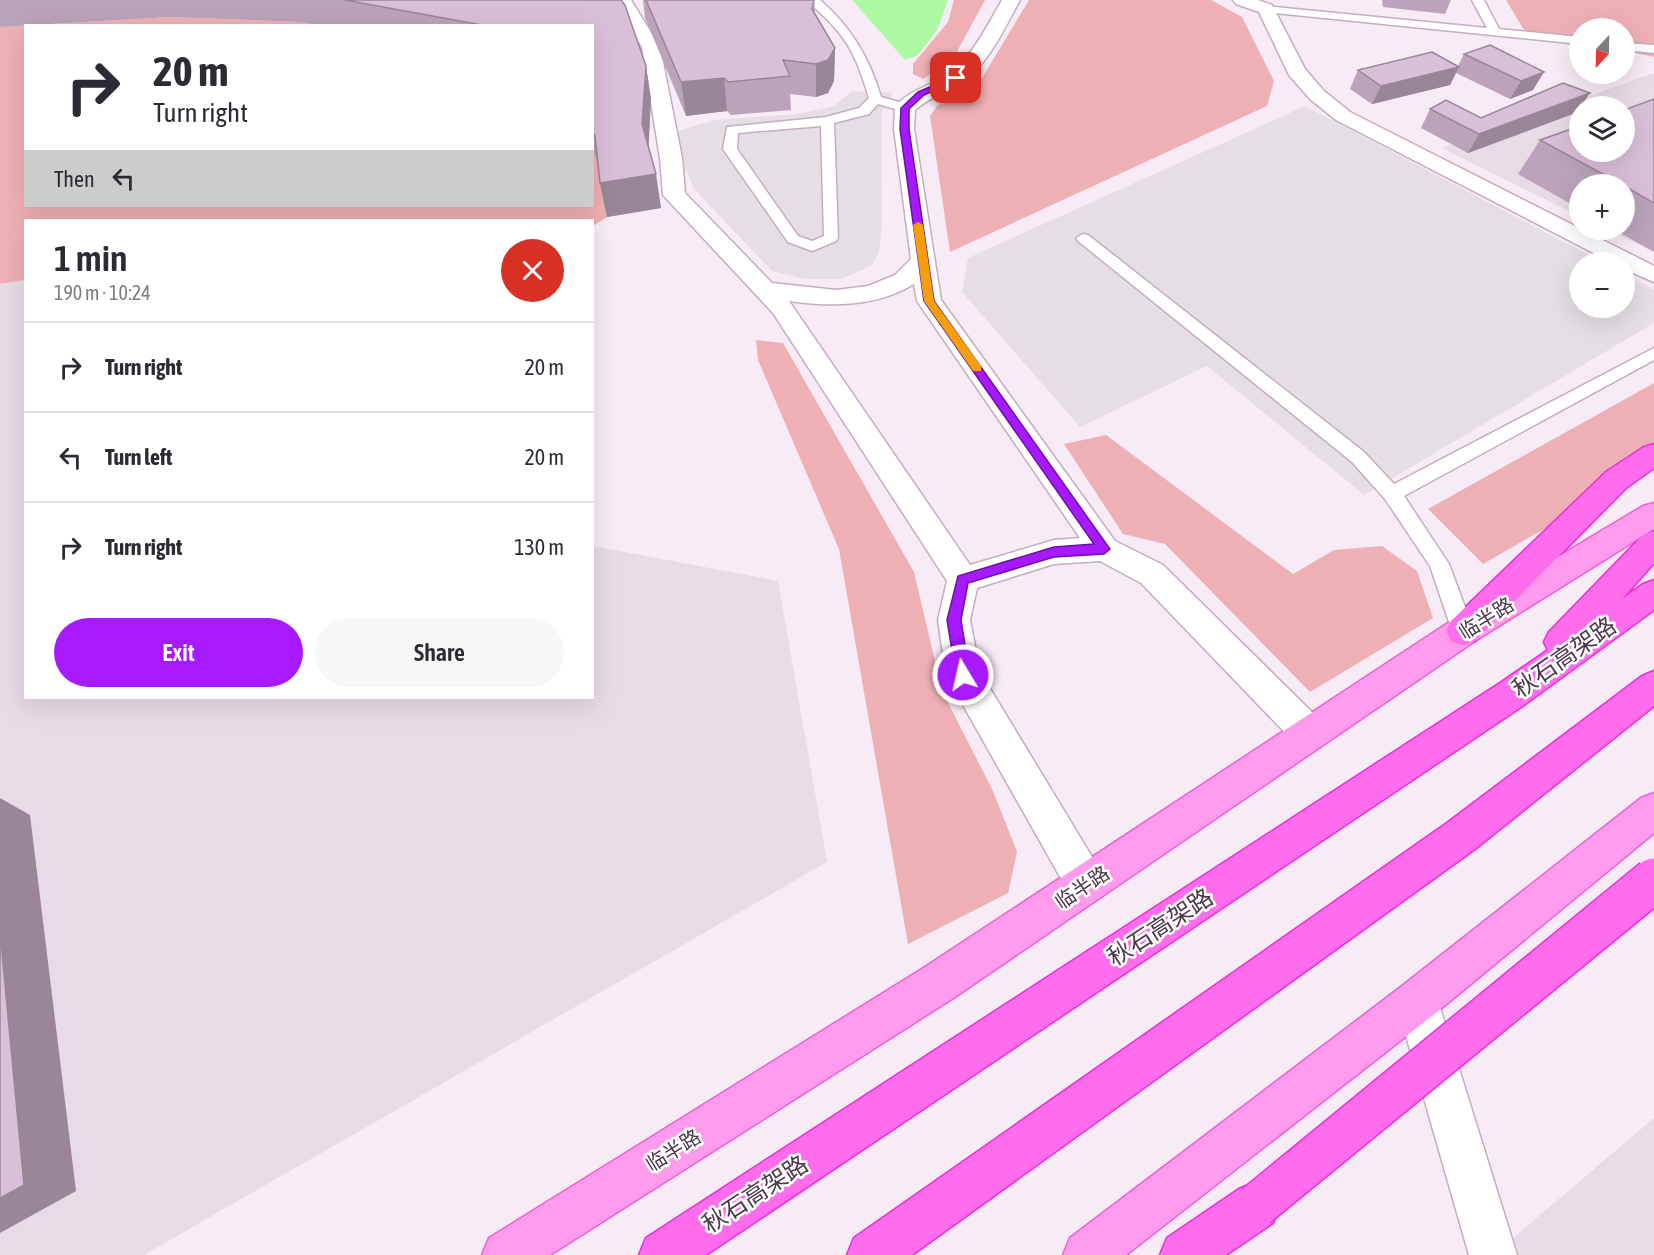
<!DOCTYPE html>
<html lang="en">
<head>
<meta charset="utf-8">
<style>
  :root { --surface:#fff; --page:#f7f7f7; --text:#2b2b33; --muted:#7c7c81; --line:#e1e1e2; --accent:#a719ff }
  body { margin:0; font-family:"Asap Condensed","Noto Sans SC",sans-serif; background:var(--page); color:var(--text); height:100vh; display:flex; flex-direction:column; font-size:22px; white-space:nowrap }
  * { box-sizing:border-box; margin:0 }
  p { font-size:20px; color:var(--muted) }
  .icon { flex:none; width:33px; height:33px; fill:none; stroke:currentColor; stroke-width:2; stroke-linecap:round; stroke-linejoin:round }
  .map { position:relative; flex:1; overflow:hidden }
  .details { position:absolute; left:24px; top:219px; width:570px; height:480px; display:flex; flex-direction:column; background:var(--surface); border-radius:0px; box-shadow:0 6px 24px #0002 }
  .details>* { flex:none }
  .guide { position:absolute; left:24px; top:24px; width:570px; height:183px; border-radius:0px; box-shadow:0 6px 24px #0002; background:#fff; color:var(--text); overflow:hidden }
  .needle { width:39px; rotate:202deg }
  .fabs { position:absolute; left:1569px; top:18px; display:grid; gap:12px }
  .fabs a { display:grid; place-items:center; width:66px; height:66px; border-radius:50%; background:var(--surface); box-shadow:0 6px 24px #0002; font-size:30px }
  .pin { position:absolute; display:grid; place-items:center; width:51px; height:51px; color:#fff; margin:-26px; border-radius:12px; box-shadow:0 3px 9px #0006 }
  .me { position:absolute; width:66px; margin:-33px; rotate:351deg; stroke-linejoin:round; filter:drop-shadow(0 0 4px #0008) }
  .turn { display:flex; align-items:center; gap:21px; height:126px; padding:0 30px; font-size:27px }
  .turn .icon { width:78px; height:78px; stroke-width:2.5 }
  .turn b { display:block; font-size:42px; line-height:51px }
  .then { display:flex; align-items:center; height:57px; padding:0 30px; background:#0003; gap:12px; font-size:22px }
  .round { display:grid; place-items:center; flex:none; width:63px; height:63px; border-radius:32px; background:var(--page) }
  .summary { display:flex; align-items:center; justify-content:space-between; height:102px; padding:0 30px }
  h1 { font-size:36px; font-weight:600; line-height:45px }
  .cta { display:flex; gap:12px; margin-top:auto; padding:12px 30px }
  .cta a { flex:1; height:69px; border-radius:36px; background:var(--accent); color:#fff; font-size:24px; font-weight:600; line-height:69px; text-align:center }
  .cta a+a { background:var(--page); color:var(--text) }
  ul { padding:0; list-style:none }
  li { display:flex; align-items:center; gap:18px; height:90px; padding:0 30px; border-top:2px solid var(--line) }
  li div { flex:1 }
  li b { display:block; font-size:22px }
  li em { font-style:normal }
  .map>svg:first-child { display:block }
  .industrial { fill:#e7dce6; fill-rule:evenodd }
  .green { fill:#efb0b5 }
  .parking { fill:#e5dfe5 }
  .water { fill:#adf8a2 }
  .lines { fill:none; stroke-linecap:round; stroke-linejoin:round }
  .lane-casing { stroke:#c4acc1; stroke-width:3 }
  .street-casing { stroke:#c4acc1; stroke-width:3 }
  .primary-casing { stroke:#f15ed9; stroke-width:3 }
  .highway-casing { stroke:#ee2ddb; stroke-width:3 }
  .lane { fill:#fff; fill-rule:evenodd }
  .street { fill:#fff; fill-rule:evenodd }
  .primary { fill:#ff9bed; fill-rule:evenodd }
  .highway { fill:#ff6dec; fill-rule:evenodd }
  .highway-bridge-casing { stroke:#ee2ddb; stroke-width:46; stroke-linecap:butt }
  .highway-bridge { stroke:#ff6dec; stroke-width:43 }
  .wall { fill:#bba4ba }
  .shaded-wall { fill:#998697 }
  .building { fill:#dabfd8; stroke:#998697; stroke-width:1.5 }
  .route { fill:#a719ff; stroke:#6d10a6; stroke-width:1.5 }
  .slow { fill:#f59e0b }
  .labels { text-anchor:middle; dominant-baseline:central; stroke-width:5; stroke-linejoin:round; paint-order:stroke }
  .street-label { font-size:20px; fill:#4c374b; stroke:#fff }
  .near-street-label { font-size:24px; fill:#4c374b; stroke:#fff }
</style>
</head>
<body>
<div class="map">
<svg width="1654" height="1255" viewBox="0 0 1654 1255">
  <rect width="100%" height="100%" fill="#f7ebf5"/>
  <path class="industrial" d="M 1654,73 L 1654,252 L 1608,230 L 1624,230 L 1624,184 L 1580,184 L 1579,216 L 1442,148 ZM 1580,106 L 1624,106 L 1624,152 L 1580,152 Z
    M 25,280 L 26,698 L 592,698 L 593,546 L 778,581 L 827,862 L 144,1255 L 0,1255 L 0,284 Z
    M 1654,1118 L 1654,1255 L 1493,1255 Z"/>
  <path class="green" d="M 954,0 L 985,0 L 953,59 L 923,79 L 913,74 L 913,64 L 948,22 Z
    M 1029,0 L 1211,0 L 1242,17 L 1274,81 L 1267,106 L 950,252 L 930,116 L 937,106 L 982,78 Z
    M 1506,0 L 1654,0 L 1654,57 L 1625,51 L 1624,28 L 1580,28 L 1579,42 L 1524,30 Z
    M 170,17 L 302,22 L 321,25 L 26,26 L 26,206 L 592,206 L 593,149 L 602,170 L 607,217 L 593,226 L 592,220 L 26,220 L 25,280 L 0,284 L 0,27 Z
    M 756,340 L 783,343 L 914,572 L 942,691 L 993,791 L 1017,852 L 1008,893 L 908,944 L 839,549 L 758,360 Z
    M 1654,383 L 1654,466 L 1483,564 L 1428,509 Z
    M 1106,435 L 1293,574 L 1334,550 L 1382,546 L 1417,571 L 1433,618 L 1310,692 L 1165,544 L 1123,534 L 1064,444 Z"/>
  <path class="parking" d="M 852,91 L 892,93 L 881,114 L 882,224 L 879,253 L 871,266 L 841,279 L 805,279 L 772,271 L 694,189 L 671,133 L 715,120 L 798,114 L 834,106 Z
    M 1305,106 L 1602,262 L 1580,262 L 1580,308 L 1624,308 L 1625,274 L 1654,290 L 1654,323 L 1364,495 L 1207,366 L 1080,427 L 962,292 L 968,258 Z"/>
  <path class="water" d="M 852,0 L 948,0 L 937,30 L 918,55 L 905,60 Z"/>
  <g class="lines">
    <g class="lane-casing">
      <path id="lane" d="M 807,0 L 820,0 C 851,27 869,57 881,97 L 910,105 L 911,108 L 905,112 L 878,104 L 869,114 L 834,123 L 838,238 L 836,241 L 812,251 L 788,242 L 723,149 L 727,127 L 826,117 L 859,108 L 869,98 C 861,72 853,47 834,27 C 826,17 816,10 807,0 ZM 821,126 L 824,236 L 812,241 L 798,236 L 737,149 L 738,133 Z
        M 1472,0 L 1484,0 L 1499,29 L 1580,37 L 1580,44 L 1266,12 L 1260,9 L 1266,6 L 1487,28 Z
        M 1624,43 L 1654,45 L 1654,53 L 1624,50 Z
        M 1083,234 L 1088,235 L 1364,452 L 1394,484 L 1654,348 L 1654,360 L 1404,496 L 1449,564 L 1474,631 L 1470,637 L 1463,640 L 1456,637 L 1452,631 L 1430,566 L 1385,499 L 1352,462 L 1078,241 L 1076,238 Z"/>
    </g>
    <g class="street-casing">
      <path id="street" d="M 613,0 L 631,0 L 660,47 L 682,158 L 685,193 L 772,283 L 836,290 L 868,286 L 895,275 L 911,259 L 894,129 L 895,108 C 909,88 932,87 950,73 C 974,54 987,26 1002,0 L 1020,0 C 1004,29 990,61 964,81 C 949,93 932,95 915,110 L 914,129 L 941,300 L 1115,541 L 1163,565 L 1323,723 L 1328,734 L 1323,745 L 1310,750 L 1297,745 L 1141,583 L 1100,561 L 1054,564 L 977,588 L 970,620 L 980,672 L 1100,870 L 1106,884 L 1100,898 L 1086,903 L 1072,898 L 946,675 L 938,620 L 947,581 L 773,313 L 663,195 L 660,158 L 642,47 ZM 914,284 L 917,301 L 1080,538 L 1054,540 L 970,565 L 789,301 C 832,307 876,307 914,284 Z
        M 1233,0 L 1258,0 L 1272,5 L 1305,69 L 1324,91 L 1350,112 L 1654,266 L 1654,282 L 1624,269 L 1624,262 L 1611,262 L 1336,120 L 1310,99 L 1289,75 L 1259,12 L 1236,4 Z
        M 1417,980 L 1432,986 L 1438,1001 L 1517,1255 L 1469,1255 L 1396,1001 L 1402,986 Z"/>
    </g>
    <g class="primary-casing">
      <path id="primary" d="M 1654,503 L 1654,529 L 1475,641 L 955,997 L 550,1255 L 482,1255 L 489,1238 L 925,967 L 1451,621 L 1643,506 Z
        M 1654,793 L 1654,833 L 1432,1016 L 1126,1255 L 1063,1255 L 1070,1238 L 1402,986 L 1641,798 Z"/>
    </g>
    <g class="highway-casing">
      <path id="highway" d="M 1654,444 L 1654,468 L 1626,488 L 1475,641 L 1463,645 L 1451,641 L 1446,631 L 1451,621 L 1606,472 L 1644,447 Z
        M 1654,531 L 1654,563 L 1622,599 L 1643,584 L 1654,580 L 1654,610 L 1524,705 L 706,1255 L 639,1255 L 646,1238 L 1500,683 L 1548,650 L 1544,642 L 1549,632 L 1643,535 Z
        M 1654,671 L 1654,706 L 1475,849 L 912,1255 L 847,1255 L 854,1238 L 1447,823 L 1642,676 Z
        M 1256,1182 L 1273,1189 L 1280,1206 L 1273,1223 L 1226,1255 L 1160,1255 L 1167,1238 L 1239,1189 Z"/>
    </g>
    <use href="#lane" class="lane"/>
    <use href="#street" class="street"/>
    <use href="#primary" class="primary"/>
    <use href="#highway" class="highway"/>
    <g class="highway-bridge-casing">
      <path id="highway-bridge" d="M 1256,1206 L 1654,880"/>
    </g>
    <use href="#highway-bridge" class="highway-bridge"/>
  </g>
  <path class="wall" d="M 0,0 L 621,0 L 646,66 L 651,99 L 648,146 L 661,208 L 607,217 L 600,183 L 597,160 L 592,149 L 592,26 L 321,26 L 302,22 L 170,17 L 0,27 Z
    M 643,0 L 814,0 L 815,13 L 835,48 L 834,81 L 828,93 L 816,97 L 790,94 L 791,110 L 731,115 L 727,111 L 686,116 L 645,18 Z
    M 1382,0 L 1451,0 L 1445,14 L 1383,7 Z
    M 1490,45 L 1533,90 L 1510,99 L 1456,73 L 1450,85 L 1372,104 L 1350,89 L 1358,70 L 1458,66 L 1464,54 Z
    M 1654,99 L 1654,252 L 1615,230 L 1624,230 L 1624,184 L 1580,184 L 1580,209 L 1518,174 L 1540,140 Z
    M 1580,106 L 1580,110 L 1578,112 L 1468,153 L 1421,128 L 1430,109 L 1481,118 Z"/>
  <path class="shaded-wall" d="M 835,48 L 834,81 L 828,93 L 816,97 L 816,64 Z
    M 646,66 L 651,99 L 648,158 L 642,124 Z
    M 1459,67 L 1450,85 L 1372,104 L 1381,86 Z
    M 1544,72 L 1533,90 L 1510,99 L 1521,81 Z
    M 724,78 L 727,111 L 686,116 L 681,82 Z
    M 1590,93 L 1581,106 L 1580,106 L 1580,110 L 1578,112 L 1468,153 L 1479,134 Z
    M 656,174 L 661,208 L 607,217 L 600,183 Z
    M 0,798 L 30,815 L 76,1191 L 0,1233 Z"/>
  <path class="building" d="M 345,0 L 621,0 L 625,5 L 646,66 L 642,124 L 656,174 L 600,183 L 595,136 L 592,131 L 592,26 L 487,26 Z
    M 646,0 L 814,0 L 812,9 L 835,48 L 828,60 L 816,64 L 783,60 L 790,76 L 728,82 L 724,78 L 681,82 Z
    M 1490,45 L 1544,72 L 1521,81 L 1464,54 Z
    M 1432,52 L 1459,67 L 1381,86 L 1358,70 Z
    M 1563,83 L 1590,93 L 1479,134 L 1430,109 L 1446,100 L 1481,118 Z
    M 1654,99 L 1654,203 L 1624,186 L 1624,184 L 1621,184 L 1540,140 L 1580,126 L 1580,152 L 1624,152 L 1624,110 Z
    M 0,932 L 24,1185 L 0,1198 Z"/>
  <path class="route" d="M 953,77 L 960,78 L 924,95 L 909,109 L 909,129 L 934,301 L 1110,549 L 1104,554 L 1054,557 L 968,583 L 961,620 L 970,675 L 968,679 L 958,679 L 956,675 L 947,620 L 958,576 L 1054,547 L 1094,544 L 924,301 L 900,129 L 901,108 L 918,92 Z"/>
  <path class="slow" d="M 918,222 L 923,225 L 934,301 L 981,366 L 981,371 L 973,371 L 924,301 L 913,225 Z"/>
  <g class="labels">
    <g class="street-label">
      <text transform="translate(1486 618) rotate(-32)">临半路</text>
      <text transform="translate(1082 887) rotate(-34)">临半路</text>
      <text transform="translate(673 1150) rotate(-32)">临半路</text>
    </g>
    <g class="near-street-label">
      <text transform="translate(1564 657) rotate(-35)">秋石高架路</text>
      <text transform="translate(1160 927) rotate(-33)">秋石高架路</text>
      <text transform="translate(755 1194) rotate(-33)">秋石高架路</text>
    </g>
  </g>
</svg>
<div class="fabs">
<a><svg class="needle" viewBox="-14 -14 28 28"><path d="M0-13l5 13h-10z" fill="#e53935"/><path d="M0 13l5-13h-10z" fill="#7c7c81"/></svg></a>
<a><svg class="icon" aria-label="layers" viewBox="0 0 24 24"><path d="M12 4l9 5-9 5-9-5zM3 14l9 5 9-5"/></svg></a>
<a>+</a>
<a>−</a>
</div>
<div class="pin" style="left:956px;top:78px;background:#d93025"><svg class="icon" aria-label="arrive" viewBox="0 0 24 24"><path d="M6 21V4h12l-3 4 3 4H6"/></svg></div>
<svg class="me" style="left:963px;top:675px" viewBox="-20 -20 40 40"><circle r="17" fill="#a719ff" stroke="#fff" stroke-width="3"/><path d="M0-11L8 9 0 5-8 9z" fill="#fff"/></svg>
<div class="guide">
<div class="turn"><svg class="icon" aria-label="right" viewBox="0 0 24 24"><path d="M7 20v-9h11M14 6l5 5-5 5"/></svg><div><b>20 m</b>Turn right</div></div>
<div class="then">Then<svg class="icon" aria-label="left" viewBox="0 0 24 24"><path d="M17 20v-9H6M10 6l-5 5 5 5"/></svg></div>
</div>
<section class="details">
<div class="summary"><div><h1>1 min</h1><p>190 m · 10:24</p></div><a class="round" style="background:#d93025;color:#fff"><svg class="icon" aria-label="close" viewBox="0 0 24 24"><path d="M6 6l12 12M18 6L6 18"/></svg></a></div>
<ul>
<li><svg class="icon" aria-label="right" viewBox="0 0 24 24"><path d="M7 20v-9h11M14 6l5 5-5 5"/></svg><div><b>Turn right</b></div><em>20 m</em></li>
<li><svg class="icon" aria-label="left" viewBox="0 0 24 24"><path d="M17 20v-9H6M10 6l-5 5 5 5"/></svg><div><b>Turn left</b></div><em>20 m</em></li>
<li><svg class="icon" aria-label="right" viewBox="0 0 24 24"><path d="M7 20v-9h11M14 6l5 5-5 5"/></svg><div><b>Turn right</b></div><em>130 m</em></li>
</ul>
<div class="cta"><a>Exit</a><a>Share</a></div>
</section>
</div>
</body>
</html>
